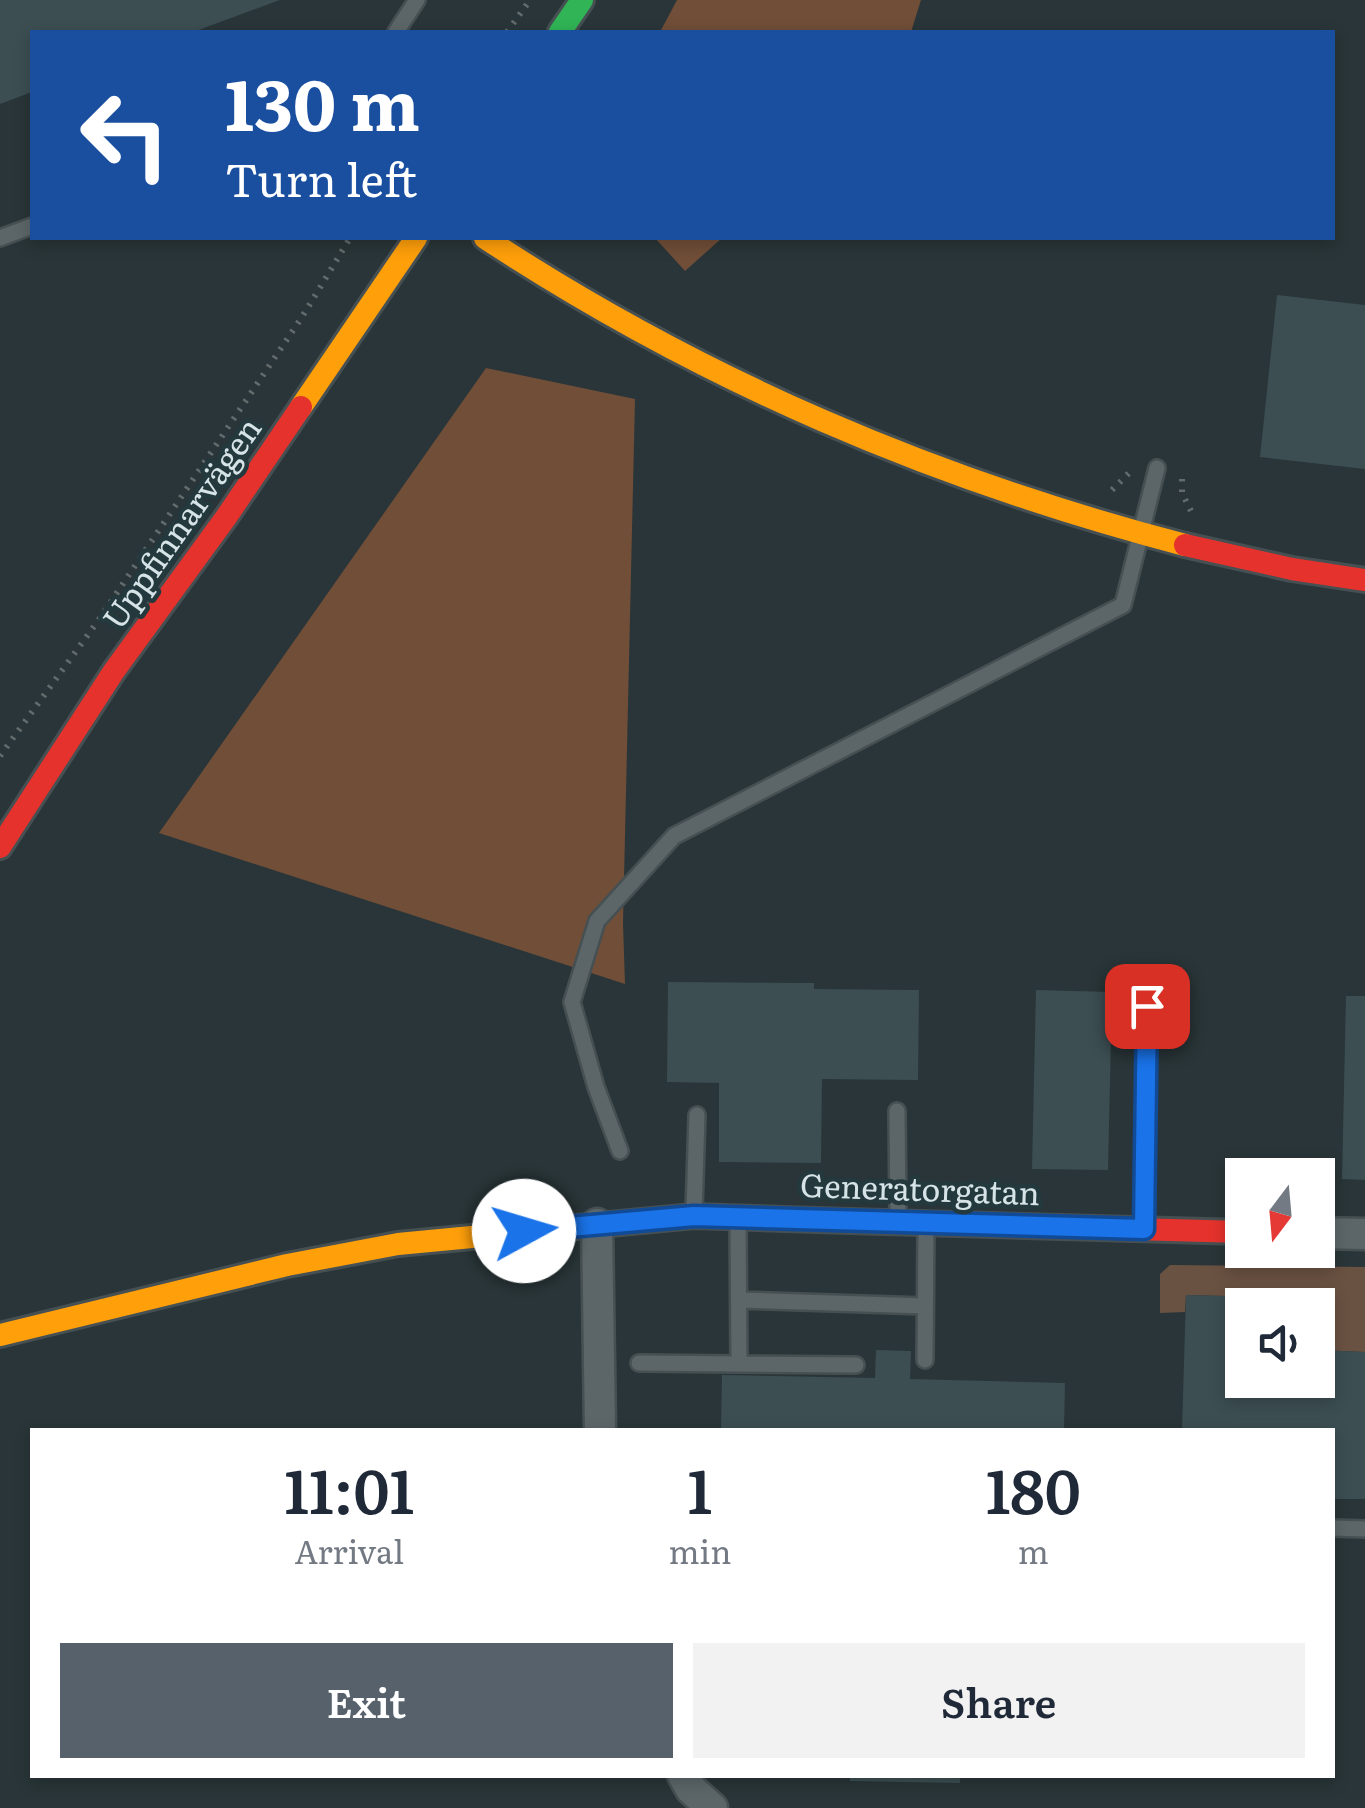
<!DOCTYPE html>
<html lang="en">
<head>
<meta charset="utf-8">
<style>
  :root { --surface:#fff; --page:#f2f2f3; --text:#1f2937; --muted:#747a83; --accent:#56616b }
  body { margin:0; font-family:Literata,serif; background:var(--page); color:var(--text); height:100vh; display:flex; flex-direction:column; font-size:38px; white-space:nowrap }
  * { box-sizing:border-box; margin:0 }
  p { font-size:32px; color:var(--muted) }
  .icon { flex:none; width:55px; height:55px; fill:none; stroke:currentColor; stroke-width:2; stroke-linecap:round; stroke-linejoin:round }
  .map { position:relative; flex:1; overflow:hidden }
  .details { position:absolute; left:30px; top:1428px; width:1305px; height:350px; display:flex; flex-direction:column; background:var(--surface); border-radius:0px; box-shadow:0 5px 15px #0003 }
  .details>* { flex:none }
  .hud { position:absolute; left:30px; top:30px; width:1305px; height:210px; border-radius:0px; box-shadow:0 5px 15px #0003; background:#1a4fa0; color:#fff; overflow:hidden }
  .needle { width:65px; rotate:196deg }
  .buttons { position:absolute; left:1225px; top:1158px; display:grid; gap:20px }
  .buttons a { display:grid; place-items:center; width:110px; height:110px; border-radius:0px; background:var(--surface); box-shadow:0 5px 15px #0003; font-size:50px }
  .pin { position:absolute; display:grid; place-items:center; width:85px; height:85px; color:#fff; margin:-42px; border-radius:20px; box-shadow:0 5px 15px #0006 }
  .me { position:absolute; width:110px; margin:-55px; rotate:84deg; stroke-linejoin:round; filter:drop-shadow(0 0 8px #0008) }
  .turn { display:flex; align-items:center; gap:35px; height:210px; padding:0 30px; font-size:45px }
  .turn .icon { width:130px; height:130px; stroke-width:2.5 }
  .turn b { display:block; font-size:70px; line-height:85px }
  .eta { display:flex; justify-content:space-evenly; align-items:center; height:170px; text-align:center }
  .eta b { font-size:60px; font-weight:600; line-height:70px }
  .action { display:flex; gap:20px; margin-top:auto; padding:20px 30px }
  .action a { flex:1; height:115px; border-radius:0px; background:var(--accent); color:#fff; font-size:40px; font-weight:600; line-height:115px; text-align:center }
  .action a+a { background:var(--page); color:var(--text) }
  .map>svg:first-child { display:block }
  .green { fill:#6a5242 }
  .forest { fill:#704e38 }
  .building { fill:#3c4e52 }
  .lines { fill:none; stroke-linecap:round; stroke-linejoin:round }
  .lane-casing { stroke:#465053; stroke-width:20 }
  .street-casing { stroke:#465053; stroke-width:35 }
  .fast-casing { stroke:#465053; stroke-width:28 }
  .slow-casing { stroke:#465053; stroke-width:28 }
  .jam-casing { stroke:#465053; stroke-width:28 }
  .path { stroke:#636b6d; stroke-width:6; stroke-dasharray:2.5 8; stroke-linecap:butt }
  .lane { stroke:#5c6668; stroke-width:15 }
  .street { stroke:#5c6668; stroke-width:30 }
  .fast { stroke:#30b455; stroke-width:22 }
  .slow { stroke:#ff9f0a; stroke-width:22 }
  .jam { stroke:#e5322d; stroke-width:22 }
  .route-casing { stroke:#114b97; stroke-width:25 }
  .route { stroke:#1a73e8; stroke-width:18 }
  .labels { text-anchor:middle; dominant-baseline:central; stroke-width:9; stroke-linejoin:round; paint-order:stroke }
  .street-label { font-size:32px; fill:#d6e3e7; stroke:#23393e }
</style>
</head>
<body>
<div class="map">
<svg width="1365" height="1808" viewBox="0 0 1365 1808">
  <rect width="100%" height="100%" fill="#293538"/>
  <path class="green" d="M 1170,1265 L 1365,1267 L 1365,1352 L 1318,1350 L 1318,1305 L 1302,1305 L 1301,1298 L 1186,1295 L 1185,1312 L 1160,1313 L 1160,1274 Z"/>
  <path class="forest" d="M 677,0 L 921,0 L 911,32 L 660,32 Z
    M 655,238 L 722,238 L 685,271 Z
    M 486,368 L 635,399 L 623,923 L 625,984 L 159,833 Z"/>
  <path class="building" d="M 0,0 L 280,0 L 193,32 L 32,32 L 32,92 L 0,104 Z
    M 1277,295 L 1365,305 L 1365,469 L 1260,457 Z
    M 668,982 L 814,983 L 814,989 L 919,990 L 918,1080 L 822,1079 L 821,1163 L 719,1162 L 719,1083 L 667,1082 Z
    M 1036,990 L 1112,992 L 1108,1170 L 1032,1169 Z
    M 1346,996 L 1365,996 L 1365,1180 L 1342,1179 Z
    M 1186,1295 L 1302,1298 L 1302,1305 L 1242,1305 L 1242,1380 L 1318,1380 L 1318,1350 L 1365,1352 L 1365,1499 L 1332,1499 L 1332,1430 L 1182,1430 Z
    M 876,1350 L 911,1351 L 910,1379 L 1065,1383 L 1064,1430 L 721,1430 L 722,1375 L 875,1378 Z
    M 850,1775 L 960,1775 L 960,1783 L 850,1781 Z"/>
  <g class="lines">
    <g class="lane-casing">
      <path id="lane" d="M 396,32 L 417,0
        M 0,238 L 32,226
        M 897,1111 L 898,1220
        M 620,1151 L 596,1087 L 572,1002 L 597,921 L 674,836 L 1123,605 L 1157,468
        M 694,1212 L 697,1115
        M 738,1221 L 739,1364
        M 1144,1225 L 1147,1007
        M 739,1300 L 925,1306
        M 925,1360 L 926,1225
        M 639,1363 L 856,1365
        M 1332,1528 L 1365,1529"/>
    </g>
    <g class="street-casing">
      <path id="street" d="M 597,1224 L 600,1430
        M 1318,1233 L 1365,1234
        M 683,1775 L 691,1789 L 712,1808"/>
    </g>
    <g class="fast-casing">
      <path id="fast" d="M 560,32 L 582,0"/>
    </g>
    <g class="slow-casing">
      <path id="slow" d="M 485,238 C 703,381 933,479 1185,545
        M 301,407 L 416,238
        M 0,1335 L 287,1265 L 398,1244 L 694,1216 L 849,1221"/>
    </g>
    <g class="jam-casing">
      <path id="jam" d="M 1185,545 L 1292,569 L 1365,580
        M 0,847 L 114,671 L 227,516 L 301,407
        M 849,1221 L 1242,1232"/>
    </g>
    <path class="path" d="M 507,32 L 530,0
      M 1182,479 L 1182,493 L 1191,511
      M 1112,490 L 1131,471
      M 0,756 L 100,618 L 302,317 L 350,238"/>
    <use href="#lane" class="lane"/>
    <use href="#street" class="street"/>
    <use href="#fast" class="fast"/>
    <use href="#slow" class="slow"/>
    <use href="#jam" class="jam"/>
  </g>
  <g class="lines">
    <g class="route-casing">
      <path id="route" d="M 524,1231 L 694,1216 L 1144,1229 L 1147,1006"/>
    </g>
    <use href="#route" class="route"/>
  </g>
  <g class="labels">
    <g class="street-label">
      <text transform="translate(180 522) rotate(-55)">Uppfinnarvägen</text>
      <text transform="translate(920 1187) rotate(2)">Generatorgatan</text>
    </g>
  </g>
</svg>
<div class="buttons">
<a><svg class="needle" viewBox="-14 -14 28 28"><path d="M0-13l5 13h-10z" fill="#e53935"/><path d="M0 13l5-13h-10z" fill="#747a83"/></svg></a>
<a><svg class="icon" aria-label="sound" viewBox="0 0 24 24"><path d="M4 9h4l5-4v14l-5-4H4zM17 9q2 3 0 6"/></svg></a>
</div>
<div class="pin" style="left:1147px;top:1006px;background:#d93025"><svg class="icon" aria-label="arrive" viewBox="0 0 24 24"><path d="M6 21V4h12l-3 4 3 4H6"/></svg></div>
<svg class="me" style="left:524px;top:1231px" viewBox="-20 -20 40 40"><circle r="19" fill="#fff"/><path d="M0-13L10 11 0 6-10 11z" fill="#1a73e8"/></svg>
<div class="hud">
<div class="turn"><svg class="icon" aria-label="left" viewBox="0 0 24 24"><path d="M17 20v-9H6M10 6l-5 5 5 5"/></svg><div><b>130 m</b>Turn left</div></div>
</div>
<section class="details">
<div class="eta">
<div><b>11:01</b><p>Arrival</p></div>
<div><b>1</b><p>min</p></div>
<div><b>180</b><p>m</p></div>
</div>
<div class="action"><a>Exit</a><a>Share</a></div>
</section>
</div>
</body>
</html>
